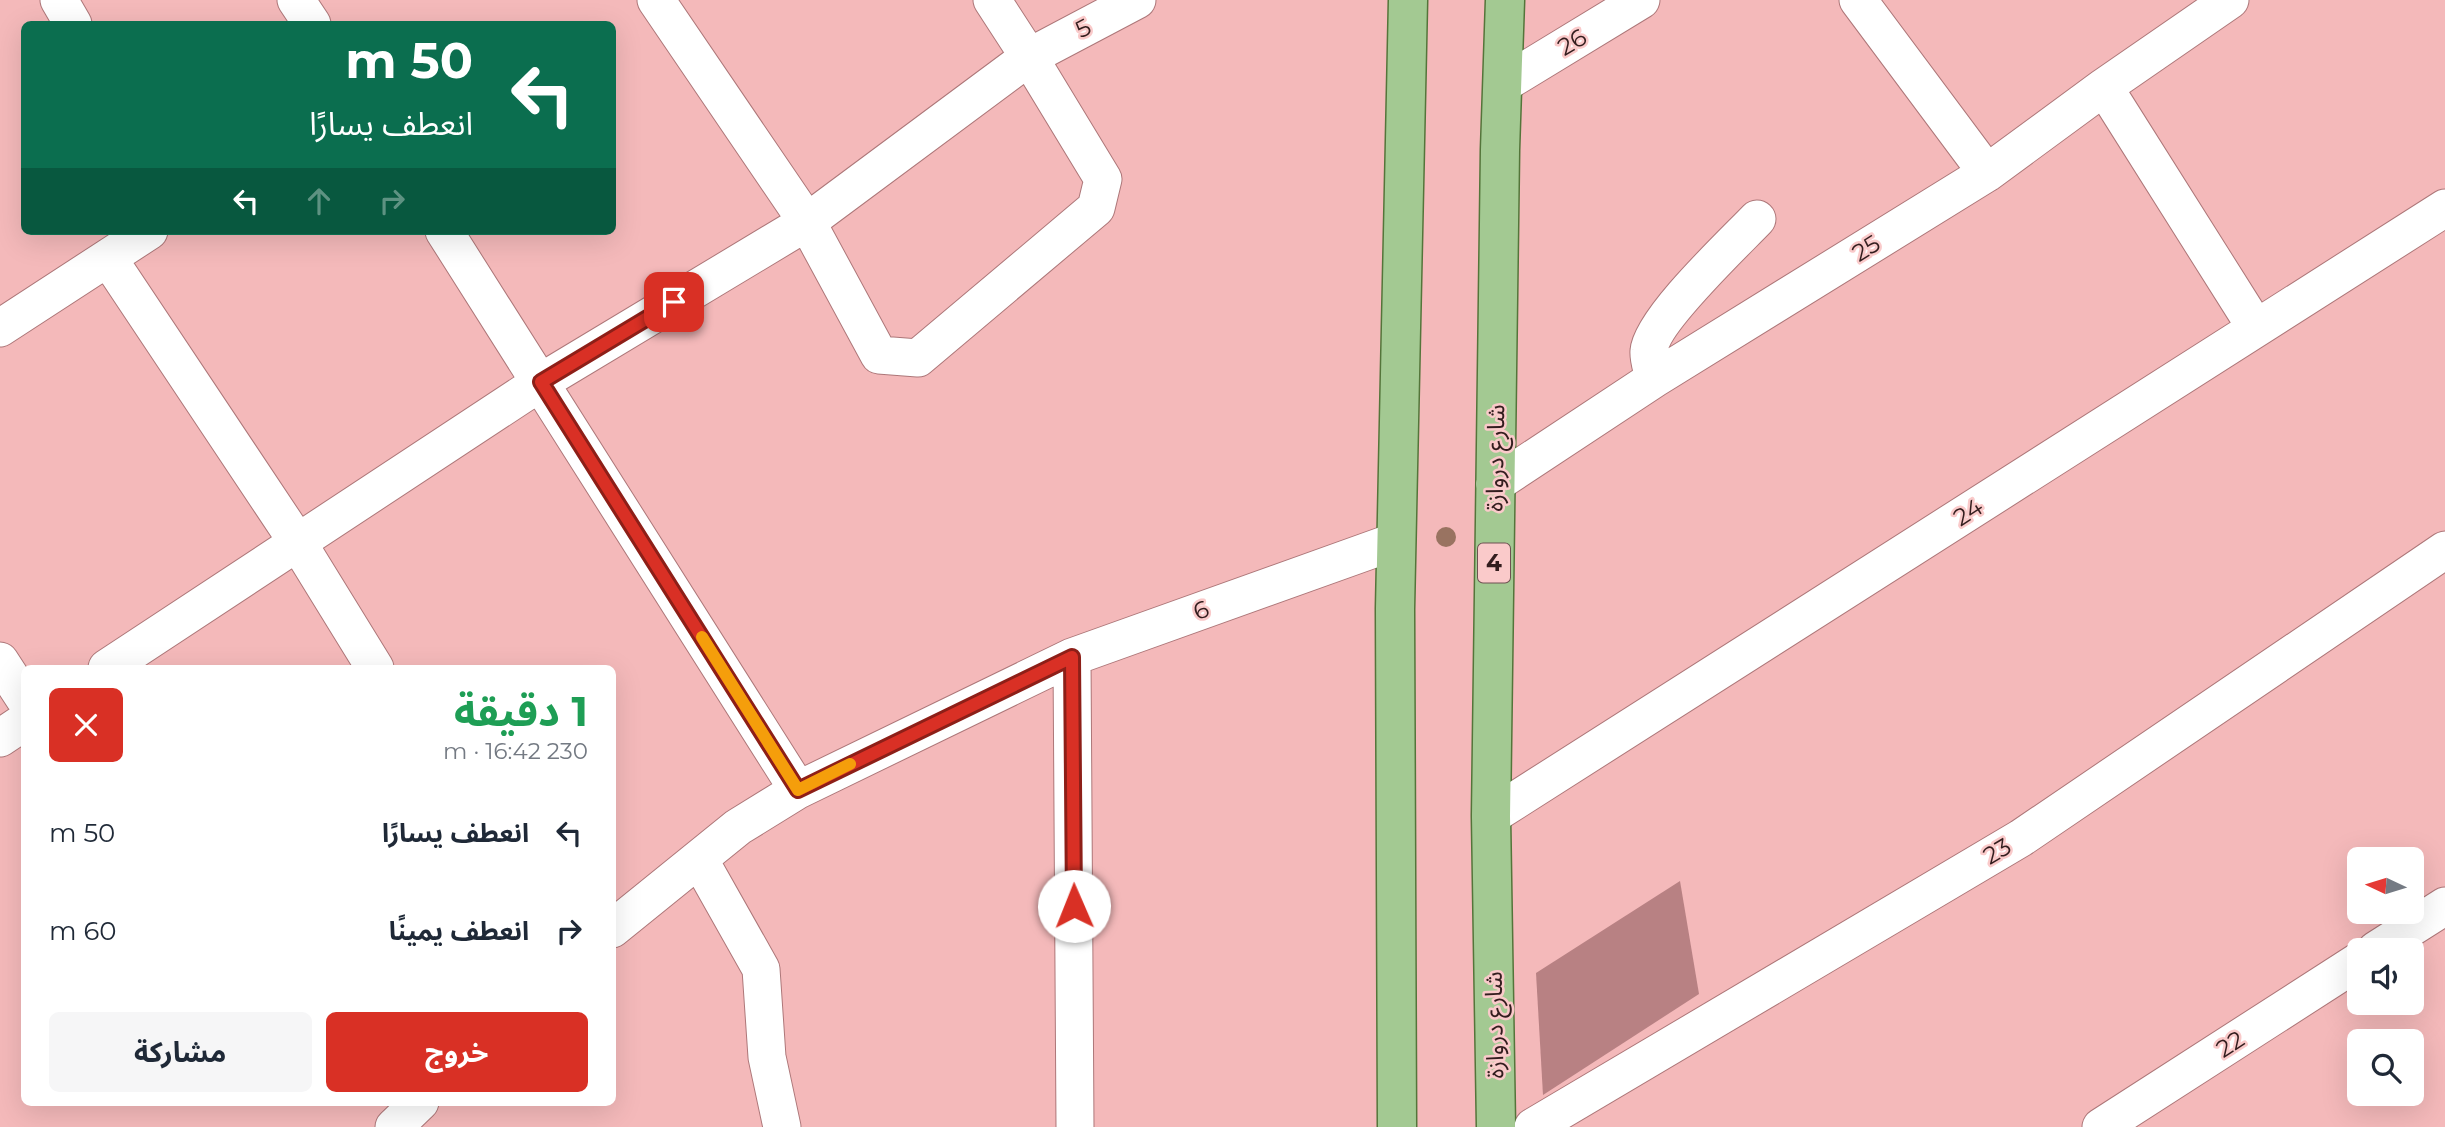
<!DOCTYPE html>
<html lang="ar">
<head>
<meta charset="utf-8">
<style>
  :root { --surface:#fff; --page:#f6f6f7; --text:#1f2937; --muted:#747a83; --accent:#d93025 }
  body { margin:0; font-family:Montserrat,"Noto Sans Arabic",sans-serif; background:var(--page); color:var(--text); direction:rtl; height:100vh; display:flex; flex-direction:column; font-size:26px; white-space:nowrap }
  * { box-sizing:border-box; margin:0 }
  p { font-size:23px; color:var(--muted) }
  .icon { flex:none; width:38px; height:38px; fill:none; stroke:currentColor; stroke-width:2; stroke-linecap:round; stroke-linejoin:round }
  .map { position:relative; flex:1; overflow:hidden; direction:ltr }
  .details { position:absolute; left:21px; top:665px; width:595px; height:441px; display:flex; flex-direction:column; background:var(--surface); border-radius:10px; box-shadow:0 7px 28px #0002; direction:rtl }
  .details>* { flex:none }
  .banner { position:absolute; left:21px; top:21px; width:595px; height:214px; border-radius:10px; box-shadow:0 7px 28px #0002; direction:rtl; background:#0b6e4f; color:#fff; overflow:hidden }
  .needle { width:46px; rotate:274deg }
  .buttons { position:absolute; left:2347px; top:847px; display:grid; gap:14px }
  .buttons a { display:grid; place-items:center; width:77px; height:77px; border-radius:10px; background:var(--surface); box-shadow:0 7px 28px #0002; font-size:35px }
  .pin { position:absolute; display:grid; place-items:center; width:60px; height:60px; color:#fff; margin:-30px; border-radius:14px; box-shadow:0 4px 10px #0006 }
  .me { position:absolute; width:77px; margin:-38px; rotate:359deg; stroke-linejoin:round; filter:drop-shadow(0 0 5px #0008) }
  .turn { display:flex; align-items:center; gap:24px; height:147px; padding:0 28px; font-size:32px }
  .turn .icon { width:91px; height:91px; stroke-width:2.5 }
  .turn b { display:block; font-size:49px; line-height:60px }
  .lanes { display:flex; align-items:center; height:66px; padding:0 28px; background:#0003; justify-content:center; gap:35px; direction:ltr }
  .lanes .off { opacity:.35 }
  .round { display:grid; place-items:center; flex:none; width:74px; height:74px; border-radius:10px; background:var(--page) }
  .summary { display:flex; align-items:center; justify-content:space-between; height:119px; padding:0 28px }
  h1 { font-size:42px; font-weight:700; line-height:52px; color:#1e9e55 }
  .button { display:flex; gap:14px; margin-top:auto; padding:14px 28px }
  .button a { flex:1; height:80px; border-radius:10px; background:var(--accent); color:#fff; font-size:28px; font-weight:700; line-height:80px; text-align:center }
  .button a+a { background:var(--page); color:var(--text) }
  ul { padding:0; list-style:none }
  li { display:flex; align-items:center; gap:21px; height:98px; padding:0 28px }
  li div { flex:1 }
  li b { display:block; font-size:26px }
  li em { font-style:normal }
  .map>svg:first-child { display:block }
  .building { fill:#b88183 }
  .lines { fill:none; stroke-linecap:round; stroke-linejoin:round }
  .minor-casing { stroke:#ad7779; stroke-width:39 }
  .major-casing { stroke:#54753a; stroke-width:41 }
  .minor { stroke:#fff; stroke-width:37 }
  .major { stroke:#a3c992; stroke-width:38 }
  .tree { fill:#997361 }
  .route-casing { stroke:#8d1f18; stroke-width:18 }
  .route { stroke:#d93025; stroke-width:12 }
  .slow { stroke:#f59e0b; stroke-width:12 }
  .labels { text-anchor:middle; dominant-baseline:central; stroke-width:5; stroke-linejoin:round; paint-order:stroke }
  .shield { fill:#facaca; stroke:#6f5152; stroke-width:2 }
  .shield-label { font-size:23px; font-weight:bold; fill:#331d1e }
  .street-label { font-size:24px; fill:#331d1e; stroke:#facaca }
</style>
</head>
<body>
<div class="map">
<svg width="2445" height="1127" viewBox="0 0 2445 1127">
  <rect width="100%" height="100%" fill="#f4b9ba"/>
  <path class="building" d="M 1680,881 L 1699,994 L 1543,1095 L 1536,973 Z"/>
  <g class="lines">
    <g class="minor-casing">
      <path id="minor" d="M 59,0 L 73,24
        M 296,0 L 312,24
        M 656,0 L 807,222 L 879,355 L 918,358 L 1096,208 L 1103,179 L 1029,57 L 992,0
        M 1858,0 L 1987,173
        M 1503,84 L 1641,0
        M 2104,87 L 2256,328
        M 444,231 L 798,790
        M 108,258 L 298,543 L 375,668
        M 0,328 L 149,231
        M 1654,379 C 1653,371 1648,360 1649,351 C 1651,321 1733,244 1757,219
        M 1495,484 L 1654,379 L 1987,173 L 2104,87 L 2230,0
        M 1072,657 L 1075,1127
        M 0,661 L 24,698
        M 107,668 L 541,382 L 807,222 L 1029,57 L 1137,0
        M 0,738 L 24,722
        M 1491,816 L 2445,208
        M 699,859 L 761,969 L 767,1057 L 782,1127
        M 612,929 L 738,827 L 798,790 L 1072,657 L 1396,541
        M 2376,950 L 2445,906
        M 394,1127 L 420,1102
        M 1533,1127 L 2021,838 L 2445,550
        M 2101,1127 L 2359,961"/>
    </g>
    <g class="major-casing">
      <path id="major" d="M 1397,1127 L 1395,609 L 1408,0
        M 1496,1127 L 1491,816 L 1500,150 L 1505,0"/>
    </g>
    <use href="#minor" class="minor"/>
    <use href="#major" class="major"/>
  </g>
  <circle class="tree" cx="1446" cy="537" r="10"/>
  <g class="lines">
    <g class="route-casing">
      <path id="route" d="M 674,302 L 541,382 L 798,790 L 1072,657 L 1074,906"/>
    </g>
    <use href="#route" class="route"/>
    <path class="slow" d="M 702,637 L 798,790 L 850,764"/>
  </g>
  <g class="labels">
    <rect class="shield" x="1478" y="543.5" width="32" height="39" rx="5"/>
    <g class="shield-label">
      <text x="1494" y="563">4</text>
    </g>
    <g class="street-label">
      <text transform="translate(1083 28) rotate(-28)">5</text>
      <text transform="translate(1572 42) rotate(-31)">26</text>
      <text transform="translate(1866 248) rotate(-32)">25</text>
      <text transform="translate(1495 458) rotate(-89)">شارع دروازة</text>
      <text transform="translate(1968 512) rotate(-33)">24</text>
      <text transform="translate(1201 610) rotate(-20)">6</text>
      <text transform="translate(1997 851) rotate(-31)">23</text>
      <text transform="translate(1494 1025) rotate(-91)">شارع دروازة</text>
      <text transform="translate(2230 1044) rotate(-33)">22</text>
    </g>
  </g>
</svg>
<div class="buttons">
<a><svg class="needle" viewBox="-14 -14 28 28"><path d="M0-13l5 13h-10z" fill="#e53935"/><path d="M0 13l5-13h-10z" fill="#747a83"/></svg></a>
<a><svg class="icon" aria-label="sound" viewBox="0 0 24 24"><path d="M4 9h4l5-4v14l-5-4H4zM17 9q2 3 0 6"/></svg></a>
<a><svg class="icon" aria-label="search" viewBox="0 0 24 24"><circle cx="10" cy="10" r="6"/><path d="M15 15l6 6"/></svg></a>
</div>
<div class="pin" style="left:674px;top:302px;background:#d93025"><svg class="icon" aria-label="arrive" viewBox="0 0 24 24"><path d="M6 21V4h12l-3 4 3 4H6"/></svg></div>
<svg class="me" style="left:1074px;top:906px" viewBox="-20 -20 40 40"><circle r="19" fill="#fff"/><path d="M0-13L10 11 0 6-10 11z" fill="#d93025"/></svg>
<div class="banner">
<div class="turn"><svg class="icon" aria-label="left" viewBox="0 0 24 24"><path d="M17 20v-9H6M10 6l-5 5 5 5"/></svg><div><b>50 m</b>انعطف يسارًا</div></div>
<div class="lanes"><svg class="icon" aria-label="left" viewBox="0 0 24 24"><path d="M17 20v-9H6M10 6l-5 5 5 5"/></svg><svg class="icon off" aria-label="ahead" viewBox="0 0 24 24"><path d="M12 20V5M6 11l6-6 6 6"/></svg><svg class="icon off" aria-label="right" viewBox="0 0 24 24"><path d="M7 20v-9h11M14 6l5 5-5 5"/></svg></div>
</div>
<section class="details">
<div class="summary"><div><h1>1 دقيقة</h1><p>230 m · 16:42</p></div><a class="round" style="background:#d93025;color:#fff"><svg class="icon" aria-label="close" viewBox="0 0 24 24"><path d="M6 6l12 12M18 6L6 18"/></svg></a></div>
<ul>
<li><svg class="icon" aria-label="left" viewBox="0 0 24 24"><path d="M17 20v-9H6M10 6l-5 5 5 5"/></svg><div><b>انعطف يسارًا</b></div><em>50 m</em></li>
<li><svg class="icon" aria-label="right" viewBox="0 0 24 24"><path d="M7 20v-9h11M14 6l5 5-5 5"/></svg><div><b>انعطف يمينًا</b></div><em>60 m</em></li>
</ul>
<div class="button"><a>خروج</a><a>مشاركة</a></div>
</section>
</div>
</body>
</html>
